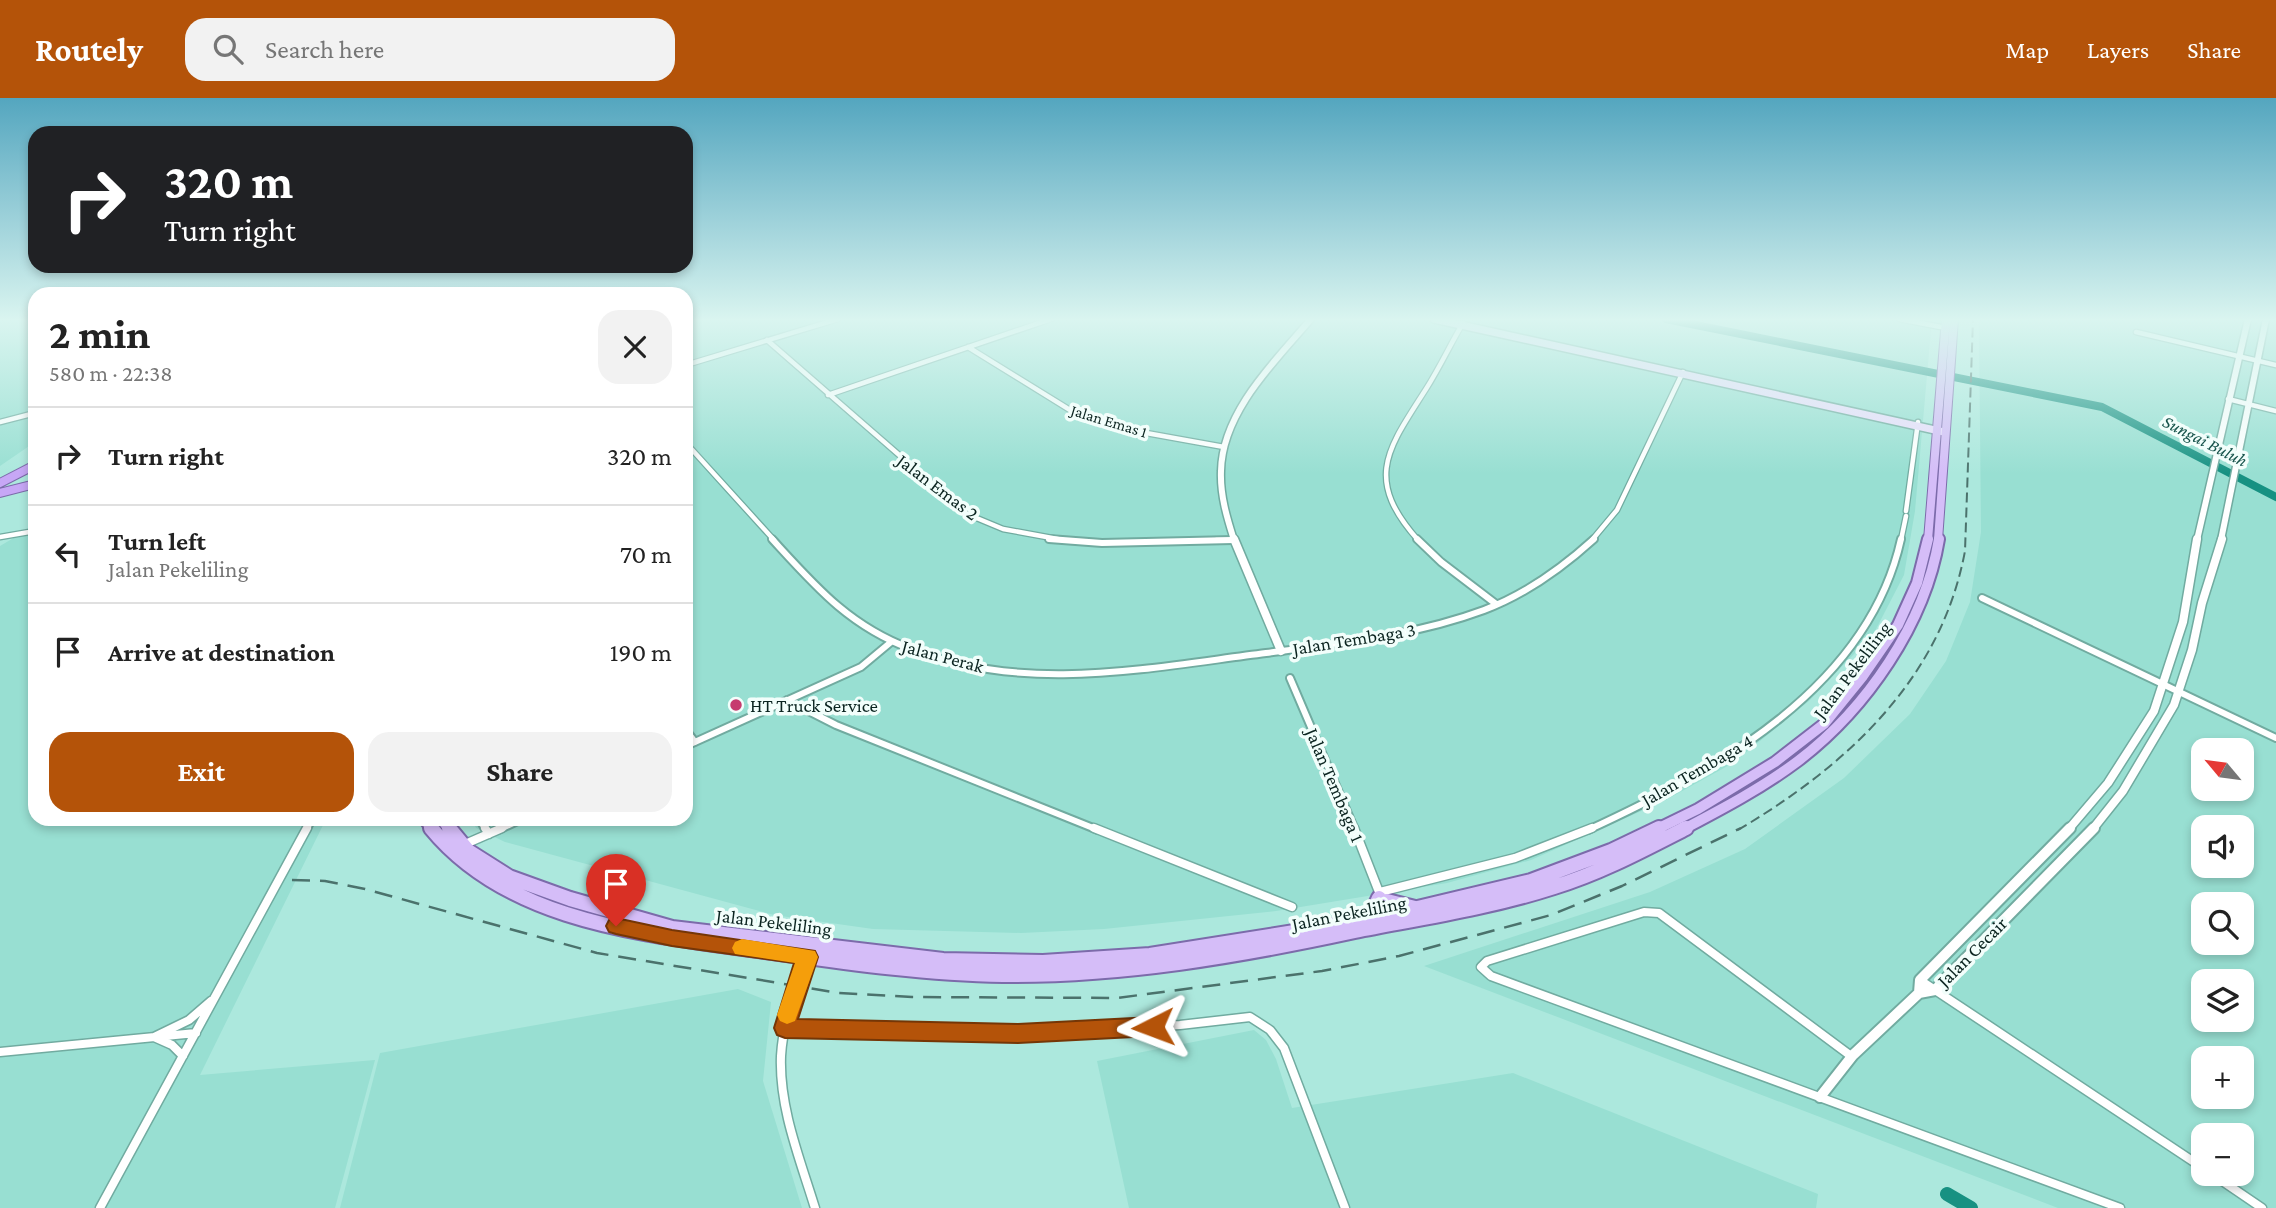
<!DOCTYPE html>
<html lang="en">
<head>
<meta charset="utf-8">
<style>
  :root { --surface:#fff; --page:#f2f2f2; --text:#222; --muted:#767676; --line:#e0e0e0; --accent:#b45309 }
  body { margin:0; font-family:"Crimson Pro",serif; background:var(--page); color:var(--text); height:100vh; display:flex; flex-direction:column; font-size:26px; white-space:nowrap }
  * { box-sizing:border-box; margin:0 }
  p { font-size:23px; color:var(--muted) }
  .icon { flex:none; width:38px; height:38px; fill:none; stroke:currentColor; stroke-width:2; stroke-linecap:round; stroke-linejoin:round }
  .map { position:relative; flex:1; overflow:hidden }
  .details { position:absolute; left:28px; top:189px; width:665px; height:539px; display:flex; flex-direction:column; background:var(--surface); border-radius:21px; box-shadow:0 4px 10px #0003 }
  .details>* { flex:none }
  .guide { position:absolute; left:28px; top:28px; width:665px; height:147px; border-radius:21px; box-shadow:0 4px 10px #0003; background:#202124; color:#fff; overflow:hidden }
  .needle { width:46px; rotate:299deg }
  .fabs { position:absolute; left:2191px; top:640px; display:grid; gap:14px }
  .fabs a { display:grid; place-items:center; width:63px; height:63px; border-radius:14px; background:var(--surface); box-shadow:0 4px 10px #0003; font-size:35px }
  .pin { position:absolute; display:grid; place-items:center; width:60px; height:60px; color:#fff; margin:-72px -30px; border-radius:50% 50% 50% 0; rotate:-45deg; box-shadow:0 0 7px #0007 }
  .pin .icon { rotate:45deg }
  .me { position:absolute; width:77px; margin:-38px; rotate:267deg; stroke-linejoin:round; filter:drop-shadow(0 0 5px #0008) }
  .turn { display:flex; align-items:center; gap:24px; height:147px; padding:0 21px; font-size:32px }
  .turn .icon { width:91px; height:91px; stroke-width:2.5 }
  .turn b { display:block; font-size:49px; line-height:60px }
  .round { display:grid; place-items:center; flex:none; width:74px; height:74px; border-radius:21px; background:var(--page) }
  .summary { display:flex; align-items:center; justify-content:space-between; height:119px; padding:0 21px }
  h1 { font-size:42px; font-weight:700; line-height:52px }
  .cta { display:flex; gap:14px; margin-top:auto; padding:14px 21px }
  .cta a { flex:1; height:80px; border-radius:21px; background:var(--accent); color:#fff; font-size:28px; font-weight:700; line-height:80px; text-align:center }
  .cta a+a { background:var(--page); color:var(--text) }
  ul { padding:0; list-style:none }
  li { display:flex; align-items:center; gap:21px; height:98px; padding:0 21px; border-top:2px solid var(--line) }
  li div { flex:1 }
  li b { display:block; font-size:26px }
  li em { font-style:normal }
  header { display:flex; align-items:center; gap:42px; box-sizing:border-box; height:98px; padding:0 35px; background:var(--accent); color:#fff }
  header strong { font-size:33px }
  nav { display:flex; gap:38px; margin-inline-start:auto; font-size:24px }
  .search { width:490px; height:63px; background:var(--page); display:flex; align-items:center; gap:18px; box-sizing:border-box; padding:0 24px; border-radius:21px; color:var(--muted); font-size:26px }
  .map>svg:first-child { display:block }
  .built { fill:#98dfd2; fill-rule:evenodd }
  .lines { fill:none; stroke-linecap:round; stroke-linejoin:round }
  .river-far1 { stroke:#179182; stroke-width:8 }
  .river { stroke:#179182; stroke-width:14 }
  .minor-far2-casing { stroke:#71aba0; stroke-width:7 }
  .minor-far1-casing { stroke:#71aba0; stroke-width:10 }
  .minor-casing { stroke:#71aba0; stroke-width:11 }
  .tertiary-far2-casing { stroke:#71aba0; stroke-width:9 }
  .tertiary-far1-casing { stroke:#71aba0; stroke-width:11 }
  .tertiary-casing { stroke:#71aba0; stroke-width:14 }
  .secondary-casing { stroke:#71aba0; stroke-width:10 }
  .primary-far2-casing { stroke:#7c6baa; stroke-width:10 }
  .primary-far1-casing { stroke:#7c6baa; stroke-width:14 }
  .primary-casing { stroke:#7c6baa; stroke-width:18 }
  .trunk-casing { stroke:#7c6baa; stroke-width:10 }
  .minor-far2 { stroke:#fff; stroke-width:4.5 }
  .minor-far1 { stroke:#fff; stroke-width:6 }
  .minor { stroke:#fff; stroke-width:8 }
  .tertiary-far2 { stroke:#fff; stroke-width:6 }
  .tertiary-far1 { stroke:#fff; stroke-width:8 }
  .tertiary { stroke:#fff; stroke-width:10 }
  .secondary { stroke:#eadefc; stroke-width:7 }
  .primary-far2 { stroke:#d5bdf8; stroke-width:8 }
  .primary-far1 { stroke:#d5bdf8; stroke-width:10 }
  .primary { stroke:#d5bdf8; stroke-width:14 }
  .trunk { stroke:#c7a7f6; stroke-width:8 }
  .rail-far1 { stroke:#4b726c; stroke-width:2; stroke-dasharray:10 5; stroke-linecap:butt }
  .rail { stroke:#4b726c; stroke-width:2.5; stroke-dasharray:18 10; stroke-linecap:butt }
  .route { fill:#b45309; stroke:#753606; stroke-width:2 }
  .slow { fill:#f59e0b }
  .poi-dot { fill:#c63b6f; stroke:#f2fefb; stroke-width:2.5 }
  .labels { text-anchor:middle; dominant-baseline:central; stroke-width:7; stroke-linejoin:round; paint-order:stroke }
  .far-street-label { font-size:16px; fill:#0b2420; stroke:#f2fefb }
  .far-water-label { font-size:18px; font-style:italic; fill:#16534b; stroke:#f2fefb }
  .street-label { font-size:19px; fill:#0b2420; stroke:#f2fefb }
  .poi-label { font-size:19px; fill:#0b2420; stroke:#f2fefb; text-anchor:start }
</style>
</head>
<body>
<header>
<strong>Routely</strong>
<div class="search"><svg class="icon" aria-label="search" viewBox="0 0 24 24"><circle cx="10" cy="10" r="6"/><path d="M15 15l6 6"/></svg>Search here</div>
<nav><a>Map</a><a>Layers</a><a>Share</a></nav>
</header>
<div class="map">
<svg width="2276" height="1110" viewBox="0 0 2276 1110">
  <rect width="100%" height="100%" fill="#ace8dd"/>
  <path class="built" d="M 0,221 L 35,221 L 35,344 L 0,368 Z
    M 686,221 L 1932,221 L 1915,413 L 1904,477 L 1874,535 L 1809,603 L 1733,665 L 1664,703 L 1531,762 L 1447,785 L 1276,813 L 1104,831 L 1021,835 L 873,831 L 774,817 L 505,744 L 476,730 L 472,721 L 686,721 Z
    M 1979,221 L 2276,221 L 2276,1110 L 2058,1110 L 1424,868 L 1650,794 L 1745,751 L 1844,680 L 1910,616 L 1946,563 L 1970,504 L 1981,434 ZM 2203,653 L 2242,653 L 2242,691 L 2203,691 ZM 2203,730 L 2242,730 L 2242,768 L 2203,768 ZM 2203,807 L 2242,807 L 2242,845 L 2203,845 ZM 2203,884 L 2242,884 L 2242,922 L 2203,922 ZM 2203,961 L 2242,961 L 2242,999 L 2203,999 ZM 2203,1038 L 2242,1038 L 2242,1076 L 2203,1076 Z
    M 32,435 L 35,436 L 35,721 L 326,721 L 200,977 L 375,962 L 335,1110 L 0,1110 L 0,448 L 17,438 Z
    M 738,891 L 771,904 L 763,983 L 802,1110 L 340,1110 L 380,955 Z
    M 1254,932 L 1266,942 L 1276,961 L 1292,1010 L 1513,975 L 1818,1096 L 1816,1110 L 1129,1110 L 1097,963 Z"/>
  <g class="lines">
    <path class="river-far1" d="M 1666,221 L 2102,309 L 2276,399"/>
    <path class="river" d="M 1947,1096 L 1971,1110"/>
    <g class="minor-far2-casing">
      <path id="minor-far2" d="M 1899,221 L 1946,230
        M 2136,234 L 2276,267
        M 767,242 L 967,416 L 1003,431 L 1063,442
        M 968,249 L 1070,312 L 1124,331 L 1224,349
        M 686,267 L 838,221
        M 828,297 L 1051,221
        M 2228,301 L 2276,313
        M 0,324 L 35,315
        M 686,345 L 774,442
        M 1906,413 L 1918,324
        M 0,439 L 35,433
        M 1216,442 L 1233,442
        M 1418,442 C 1363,380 1388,351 1426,291 C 1440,269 1450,247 1463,225
        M 1592,442 L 1617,412 L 1683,274
        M 1901,442 L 1906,418"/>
    </g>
    <g class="minor-far1-casing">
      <path id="minor-far1" d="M 772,441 C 815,488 849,528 911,551 C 1027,596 1147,570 1266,555 C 1340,545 1414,538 1484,512 C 1524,497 1562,470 1594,441
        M 1049,441 L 1102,445 L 1233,442
        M 1417,441 L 1441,464 L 1496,506
        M 1982,500 L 2276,640
        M 1290,580 L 1355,732
        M 787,602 L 836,627 L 1098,732
        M 686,632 L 695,644
        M 686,648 L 861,569 L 891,544
        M 479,721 L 486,732
        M 306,732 L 312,721
        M 498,732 L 522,721
        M 1588,732 C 1716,673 1868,590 1901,441"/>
    </g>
    <g class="minor-casing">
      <path id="minor" d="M 485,730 L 489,736
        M 1094,730 L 1292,809
        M 1354,730 L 1388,817
        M 463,747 L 502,730
        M 1380,794 L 1515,760 L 1592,730
        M 807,859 C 795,891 783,924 781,958 C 779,1010 800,1061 815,1110
        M 1920,882 L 2203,1070
        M 785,930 L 1019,936 L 1180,927 L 1250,919 L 1270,932 L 1284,950 L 1345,1110
        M 0,954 L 196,935
        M 183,958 L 172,947 L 154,939 L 189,922 L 211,903
        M 1851,958 L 1659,815 L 1644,814 L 1487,863 L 1481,869 L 1491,878 L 2120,1110
        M 2212,1076 L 2262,1110
        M 100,1110 L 307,730"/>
    </g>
    <g class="tertiary-far2-casing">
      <path id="tertiary-far2" d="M 1234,442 C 1227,420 1220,397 1221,373 C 1222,314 1275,263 1311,221
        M 2197,442 L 2248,221
        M 2221,442 L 2266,221"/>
    </g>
    <g class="tertiary-far1-casing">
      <path id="tertiary-far1" d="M 1234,441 L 1281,553
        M 2068,732 L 2108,685 L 2154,613 L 2183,524 L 2197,441
        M 2092,732 L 2123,693 L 2174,607 L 2192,552 L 2202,505 L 2222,441"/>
    </g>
    <g class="tertiary-casing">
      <path id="tertiary" d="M 1919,895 L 1935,892 L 2094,730
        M 1919,895 L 1920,882 L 2070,730
        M 1820,999 L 1853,957 L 1919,895"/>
    </g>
    <g class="secondary-casing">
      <path id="secondary" d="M 1434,221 L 1944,334"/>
    </g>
    <g class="primary-far2-casing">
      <path id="primary-far2" d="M 1928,442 L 1946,221
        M 1938,442 L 1954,221"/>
    </g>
    <g class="primary-far1-casing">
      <path id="primary-far1" d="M 424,721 L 433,732
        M 441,721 L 450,732
        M 1655,732 L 1698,711 L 1775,664 L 1824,626 L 1863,578 L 1898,527 L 1917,485 L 1928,441
        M 1682,732 C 1722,711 1762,690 1798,663 C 1866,611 1925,526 1939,441"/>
    </g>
    <g class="primary-casing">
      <path id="primary" d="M 431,730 C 504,819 628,834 736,849 C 824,861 914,876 1003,877 C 1122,878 1239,858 1355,833 C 1421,820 1489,810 1554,789 C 1600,775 1643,752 1686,730
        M 449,730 L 468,753 L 509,779 L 570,801 L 672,830 L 943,862 L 1043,864 L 1150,857 L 1363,823 L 1531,783 L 1611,753 L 1659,730
        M 1387,803 L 1415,810
        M 1363,823 L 1373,813 L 1379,800"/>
    </g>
    <g class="trunk-casing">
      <path id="trunk" d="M 0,385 L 35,367
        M 0,395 L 35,386"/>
    </g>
    <use href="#minor-far2" class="minor-far2"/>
    <use href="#minor-far1" class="minor-far1"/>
    <use href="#minor" class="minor"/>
    <use href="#tertiary-far2" class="tertiary-far2"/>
    <use href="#tertiary-far1" class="tertiary-far1"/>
    <use href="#tertiary" class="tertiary"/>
    <use href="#secondary" class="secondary"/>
    <use href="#primary-far2" class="primary-far2"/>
    <use href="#primary-far1" class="primary-far1"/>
    <use href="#primary" class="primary"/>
    <use href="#trunk" class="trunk"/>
    <path class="rail-far1" d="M 1738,732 C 1846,668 1941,582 1965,453 L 1973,221"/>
    <path class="rail" d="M 292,782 L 325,783 L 365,791 L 597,855 L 839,895 L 912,899 L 1117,900 L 1322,873 L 1399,858 L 1551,817 L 1622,788 L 1741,730"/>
  </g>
  <linearGradient id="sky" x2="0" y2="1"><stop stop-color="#54a6bf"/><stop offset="0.59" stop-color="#daf5f0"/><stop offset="1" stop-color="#daf5f0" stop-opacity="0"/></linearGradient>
  <rect width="2276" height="376" fill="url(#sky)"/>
  <path class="route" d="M 616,820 L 672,832 L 815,853 L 818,859 L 798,921 L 1018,926 L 1153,919 L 1161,922 L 1164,929 L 1161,935 L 1153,938 L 1018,945 L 785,940 L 777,937 L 774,930 L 794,865 L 672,848 L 616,836 L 609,834 L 606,828 L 609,822 Z"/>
  <path class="slow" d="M 742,841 L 815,853 L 818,859 L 795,923 L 787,926 L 780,923 L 777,917 L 795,865 L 735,856 L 732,850 L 735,844 Z"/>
  <circle class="poi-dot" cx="736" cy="607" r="7"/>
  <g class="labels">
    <g class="far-street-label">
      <text transform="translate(1109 323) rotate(17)">Jalan Emas 1</text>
    </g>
    <g class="far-water-label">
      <text transform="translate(2205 343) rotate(27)">Sungai Buluh</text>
    </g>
    <g class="street-label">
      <text transform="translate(938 389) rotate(37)">Jalan Emas 2</text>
      <text transform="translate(1354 541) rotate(-9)">Jalan Tembaga 3</text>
      <text transform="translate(943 558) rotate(15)">Jalan Perak</text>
      <text transform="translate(1852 572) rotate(-53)">Jalan Pekeliling</text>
      <text transform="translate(1697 672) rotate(-30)">Jalan Tembaga 4</text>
      <text transform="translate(1335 687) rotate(67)">Jalan Tembaga 1</text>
      <text transform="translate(1349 815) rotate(-11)">Jalan Pekeliling</text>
      <text transform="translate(774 824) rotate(7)">Jalan Pekeliling</text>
      <text transform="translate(1972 854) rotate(-45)">Jalan Cecair</text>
    </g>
    <g class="poi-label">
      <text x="750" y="607">HT Truck Service</text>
    </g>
  </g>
</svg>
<div class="fabs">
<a><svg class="needle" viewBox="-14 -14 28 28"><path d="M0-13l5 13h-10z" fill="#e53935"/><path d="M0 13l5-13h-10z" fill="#767676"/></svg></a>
<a><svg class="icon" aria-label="sound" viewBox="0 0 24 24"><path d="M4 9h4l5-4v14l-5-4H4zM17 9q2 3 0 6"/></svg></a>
<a><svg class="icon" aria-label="search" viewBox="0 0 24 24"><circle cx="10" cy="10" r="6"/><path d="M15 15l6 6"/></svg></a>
<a><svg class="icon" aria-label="layers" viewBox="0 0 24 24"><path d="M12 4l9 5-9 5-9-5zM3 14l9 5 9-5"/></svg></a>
<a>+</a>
<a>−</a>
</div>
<div class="pin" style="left:616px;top:828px;background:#d93025"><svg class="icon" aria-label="arrive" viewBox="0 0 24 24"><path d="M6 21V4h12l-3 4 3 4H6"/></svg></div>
<svg class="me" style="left:1153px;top:929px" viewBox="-20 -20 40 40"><path d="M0-17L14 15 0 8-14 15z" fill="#b45309" stroke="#fff" stroke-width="4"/></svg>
<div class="guide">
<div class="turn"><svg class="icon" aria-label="right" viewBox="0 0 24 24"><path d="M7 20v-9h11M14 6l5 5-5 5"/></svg><div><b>320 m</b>Turn right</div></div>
</div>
<section class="details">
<div class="summary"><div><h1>2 min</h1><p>580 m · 22:38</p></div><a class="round"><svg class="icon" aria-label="close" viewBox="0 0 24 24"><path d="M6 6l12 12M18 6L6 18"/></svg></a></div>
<ul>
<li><svg class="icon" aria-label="right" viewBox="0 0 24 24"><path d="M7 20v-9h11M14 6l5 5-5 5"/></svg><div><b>Turn right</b></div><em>320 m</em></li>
<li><svg class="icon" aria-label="left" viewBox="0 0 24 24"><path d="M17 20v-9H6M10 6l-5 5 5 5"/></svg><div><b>Turn left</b><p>Jalan Pekeliling</p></div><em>70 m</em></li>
<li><svg class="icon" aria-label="arrive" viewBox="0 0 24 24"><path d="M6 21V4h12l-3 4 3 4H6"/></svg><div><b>Arrive at destination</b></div><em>190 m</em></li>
</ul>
<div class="cta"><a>Exit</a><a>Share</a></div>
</section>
</div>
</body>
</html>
